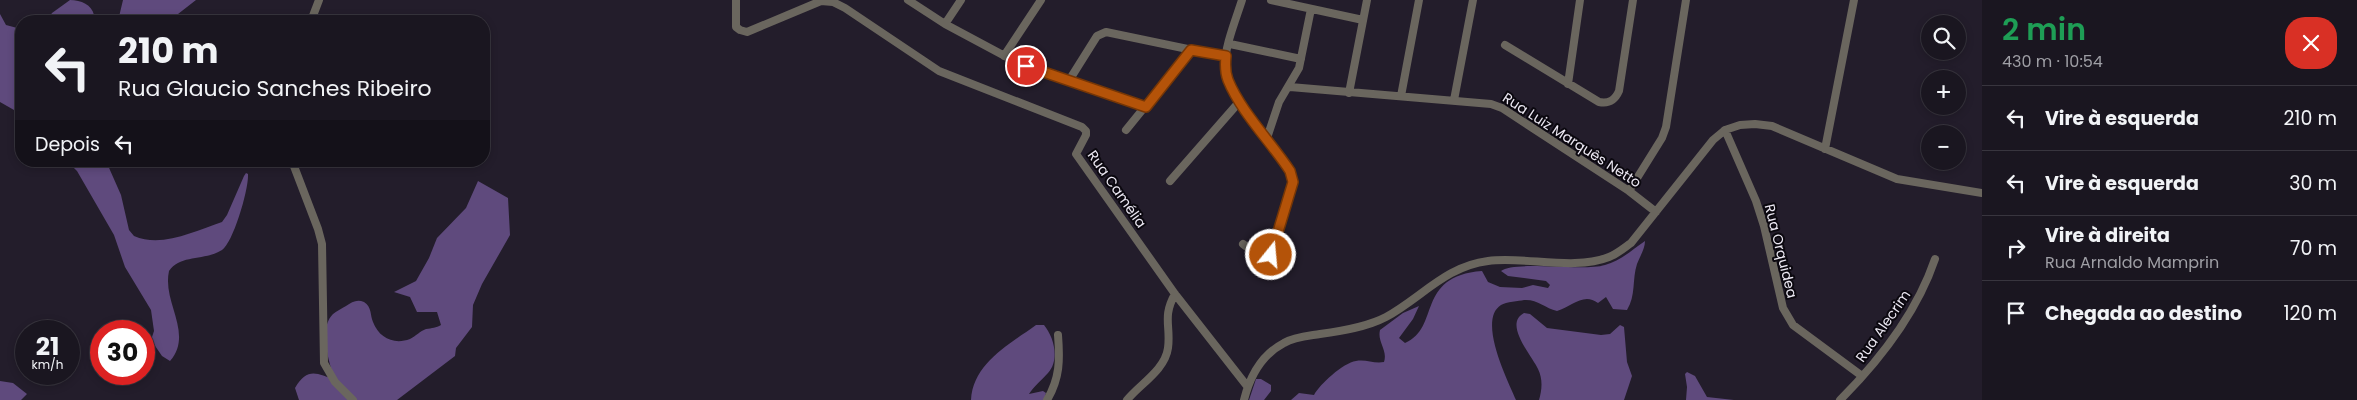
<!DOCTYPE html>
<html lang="pt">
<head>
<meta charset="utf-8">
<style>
  :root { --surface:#1a1620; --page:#27232d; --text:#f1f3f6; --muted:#9f9fa5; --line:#38353e }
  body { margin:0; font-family:Poppins,sans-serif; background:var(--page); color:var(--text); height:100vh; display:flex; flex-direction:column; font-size:19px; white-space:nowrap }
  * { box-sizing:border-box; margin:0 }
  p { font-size:16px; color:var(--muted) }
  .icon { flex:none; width:28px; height:28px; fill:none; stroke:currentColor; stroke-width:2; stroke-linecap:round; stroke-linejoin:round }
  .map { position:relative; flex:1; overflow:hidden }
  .sheet { display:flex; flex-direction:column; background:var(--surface); width:375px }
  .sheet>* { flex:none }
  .guide { position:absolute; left:15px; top:15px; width:475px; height:152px; border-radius:20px; box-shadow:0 2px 8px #0003,0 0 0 1px var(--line); background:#1a1620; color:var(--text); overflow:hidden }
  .buttons { position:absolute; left:1921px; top:15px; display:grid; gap:10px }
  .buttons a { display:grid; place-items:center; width:45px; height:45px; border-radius:50%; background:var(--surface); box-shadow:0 2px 8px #0003,0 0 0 1px var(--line); font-size:25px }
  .speed { position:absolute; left:15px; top:320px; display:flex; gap:10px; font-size:25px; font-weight:700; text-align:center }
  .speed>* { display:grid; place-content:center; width:65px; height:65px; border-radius:50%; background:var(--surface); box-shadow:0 2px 8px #0003,0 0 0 1px var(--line); line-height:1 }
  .speed small { font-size:12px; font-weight:400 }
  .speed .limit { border:8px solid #d22; background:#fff; color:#111 }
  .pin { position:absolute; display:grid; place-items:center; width:42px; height:42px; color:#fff; margin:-21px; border:2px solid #fff; border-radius:50%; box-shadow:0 1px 5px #0007 }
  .me { position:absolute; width:55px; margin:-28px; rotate:17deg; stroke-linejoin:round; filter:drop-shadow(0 0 4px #0008) }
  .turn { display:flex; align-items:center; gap:18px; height:105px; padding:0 20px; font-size:22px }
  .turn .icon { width:65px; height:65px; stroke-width:2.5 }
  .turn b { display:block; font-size:35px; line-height:42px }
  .then { display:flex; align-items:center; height:48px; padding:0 20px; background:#0003; gap:10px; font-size:19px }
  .round { display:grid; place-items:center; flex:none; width:52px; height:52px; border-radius:20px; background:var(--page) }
  .headline { display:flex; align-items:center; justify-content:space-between; height:85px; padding:0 20px }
  h1 { font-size:30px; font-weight:600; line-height:38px; color:#1e9e55 }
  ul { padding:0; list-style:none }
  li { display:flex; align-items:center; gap:15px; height:65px; padding:0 20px; border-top:1px solid var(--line) }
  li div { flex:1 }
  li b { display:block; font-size:19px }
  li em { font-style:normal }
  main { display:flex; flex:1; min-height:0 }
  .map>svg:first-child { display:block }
  .forest { fill:#5f4a7d }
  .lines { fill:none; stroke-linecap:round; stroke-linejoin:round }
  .minor { stroke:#6a665e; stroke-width:8 }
  .route-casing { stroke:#753606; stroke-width:12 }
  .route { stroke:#b45309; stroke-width:9 }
  .labels { text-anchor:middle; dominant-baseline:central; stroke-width:4; stroke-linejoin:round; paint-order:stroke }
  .street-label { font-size:14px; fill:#ece8f3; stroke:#0b080f }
</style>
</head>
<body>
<main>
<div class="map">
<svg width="1982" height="400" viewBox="0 0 1982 400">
  <rect width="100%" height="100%" fill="#231d2b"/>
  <path class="forest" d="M 70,0 C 81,0 92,5 94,15 L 89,21 L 47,21 L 52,13 Z
    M 123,0 L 196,0 L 169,21 L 118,21 Z
    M 0,14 L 6,25 L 21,29 L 21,114 L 0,102 Z
    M 67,161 L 106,161 L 121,195 L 129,230 L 134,236 C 162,248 195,231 222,222 L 227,215 L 244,176 L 246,173 L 248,174 C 249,189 233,243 222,250 C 205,261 181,254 169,271 C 162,303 194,333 170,361 L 162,356 L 151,340 L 154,331 L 151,310 L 125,267 L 114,235 L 77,171 Z
    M 478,181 L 508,198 L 510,235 L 482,284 L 473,305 L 472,327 L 456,348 L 455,356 L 397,400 L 299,400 L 295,388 C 307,367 317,373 335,380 C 329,363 318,329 333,314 C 337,311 342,308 346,306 C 352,302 357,299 364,302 C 372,307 370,315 373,322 C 379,338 394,345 410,339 C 416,336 420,331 426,329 C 432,328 436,328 441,325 L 437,312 L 417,312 L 410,297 L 394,292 L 416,281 L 429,258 L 437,238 L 466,208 Z
    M 1645,241 C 1645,249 1640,256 1637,264 C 1632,279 1636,296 1627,310 L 1613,309 L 1606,297 L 1598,303 C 1583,292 1572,307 1557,311 C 1545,308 1537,299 1524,300 C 1519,301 1506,302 1501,305 C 1477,320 1508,381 1516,400 L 1291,400 L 1299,393 L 1314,395 C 1320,384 1343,363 1356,361 C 1366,359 1374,364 1384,362 C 1388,350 1377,342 1380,330 L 1403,313 L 1419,306 L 1413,319 L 1399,338 L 1405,343 C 1441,328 1415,276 1482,271 L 1488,282 L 1500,287 L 1522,288 L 1533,285 L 1548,288 L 1550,285 L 1546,281 L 1508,276 L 1501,271 C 1514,260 1582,272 1605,265 C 1620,261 1632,250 1645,241 Z
    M 1524,313 L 1530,314 L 1547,328 L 1601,335 L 1610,334 L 1620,325 L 1624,327 L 1627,362 L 1632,376 L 1624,400 L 1539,400 C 1542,390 1543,379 1538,369 C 1532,356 1503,324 1524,313 Z
    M 1036,325 L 1044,325 C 1054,337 1060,360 1048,373 C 1041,381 1034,386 1029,394 L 1043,391 L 1046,393 L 1044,400 L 971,400 C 973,363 1010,344 1036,325 Z
    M 1687,372 L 1695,376 L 1707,397 L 1734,400 L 1686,400 L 1687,387 L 1685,374 Z
    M 1256,379 L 1261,379 L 1271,385 L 1271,391 L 1264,400 L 1249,400 Z
    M 0,381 L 13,383 L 27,394 L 21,400 L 0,400 Z"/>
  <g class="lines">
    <path class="minor" d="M 736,0 L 736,27 L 740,30 L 747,32 L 821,1 L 833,2 L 845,8 L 939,71 L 1082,127 L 1086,131 L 1086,135 L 1076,154 L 1175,294 L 1247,386
      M 908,0 L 945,24 L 1016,62 L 1146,107
      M 1242,0 C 1236,19 1224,48 1225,67 C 1226,93 1275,148 1291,171 L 1293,182 L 1271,255 L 1267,259 L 1262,259 L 1243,244
      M 1271,0 L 1363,20
      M 311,21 L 319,0
      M 945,24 L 961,0
      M 1230,44 L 1301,59
      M 1505,45 L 1599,102 C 1609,104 1615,100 1619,91 L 1633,0
      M 1004,56 L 1041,0
      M 1070,79 L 1097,36 L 1106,32 L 1226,57
      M 1568,84 L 1580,0
      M 1290,87 L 1491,104 L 1502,108 L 1629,191 L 1656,212
      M 1349,93 L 1367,0
      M 1401,96 L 1419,0
      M 1454,100 L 1473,0
      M 1126,130 L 1191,50
      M 1725,130 L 1756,201 L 1764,226 L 1783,308 L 1793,325 L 1862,376
      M 1267,138 L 1279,102 L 1299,68 L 1311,9
      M 1825,149 L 1854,0
      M 292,161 L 318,229 L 322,244 L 324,363 L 335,382 L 353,400
      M 1170,181 L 1240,101
      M 1629,191 L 1662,138 L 1666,127 L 1686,0
      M 1047,400 C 1060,378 1060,360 1058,335
      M 1127,400 C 1140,384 1165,370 1168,348 C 1171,326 1162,317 1175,294
      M 1244,400 C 1250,376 1261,355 1284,343 C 1294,337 1308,336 1320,334 C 1342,331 1367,327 1386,317 C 1421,298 1446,266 1488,261 C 1525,256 1574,271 1609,257 C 1617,254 1624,248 1631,243 L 1713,140 L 1725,130 L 1740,125 L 1755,124 L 1772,126 L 1897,179 L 1982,193
      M 1840,400 C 1879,361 1917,312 1935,259"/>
  </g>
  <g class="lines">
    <g class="route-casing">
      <path id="route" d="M 1026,66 L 1146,107 L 1191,50 L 1226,56 C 1225,65 1225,72 1228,80 C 1241,112 1271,142 1290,171 L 1293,182 L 1271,255"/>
    </g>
    <use href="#route" class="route"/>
  </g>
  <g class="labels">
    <g class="street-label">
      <text transform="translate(1572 140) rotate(33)">Rua Luiz Marquês Netto</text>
      <text transform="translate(1117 189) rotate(55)">Rua Camélia</text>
      <text transform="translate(1781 251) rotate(76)">Rua Orquidea</text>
      <text transform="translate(1883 326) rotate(-55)">Rua Alecrim</text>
    </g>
  </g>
</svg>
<div class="buttons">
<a><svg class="icon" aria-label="search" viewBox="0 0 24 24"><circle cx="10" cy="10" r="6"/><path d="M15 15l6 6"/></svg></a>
<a>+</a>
<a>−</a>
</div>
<div class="speed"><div>21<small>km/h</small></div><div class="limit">30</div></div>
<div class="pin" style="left:1026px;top:66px;background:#d93025"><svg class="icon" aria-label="arrive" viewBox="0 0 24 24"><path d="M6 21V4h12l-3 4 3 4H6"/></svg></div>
<svg class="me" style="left:1271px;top:255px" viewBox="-20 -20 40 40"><circle r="17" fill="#b45309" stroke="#fff" stroke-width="3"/><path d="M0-11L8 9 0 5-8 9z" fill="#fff"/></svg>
<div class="guide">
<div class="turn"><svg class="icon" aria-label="left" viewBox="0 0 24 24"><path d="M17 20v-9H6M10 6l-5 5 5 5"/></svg><div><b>210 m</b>Rua Glaucio Sanches Ribeiro</div></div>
<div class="then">Depois<svg class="icon" aria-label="left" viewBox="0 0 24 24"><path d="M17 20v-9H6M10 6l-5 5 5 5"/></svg></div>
</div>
</div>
<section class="sheet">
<div class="headline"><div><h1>2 min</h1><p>430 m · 10:54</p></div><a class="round" style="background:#d93025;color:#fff"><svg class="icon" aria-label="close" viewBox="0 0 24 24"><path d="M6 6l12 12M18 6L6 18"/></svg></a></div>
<ul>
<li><svg class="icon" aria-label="left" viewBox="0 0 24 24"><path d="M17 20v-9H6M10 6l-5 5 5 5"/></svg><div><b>Vire à esquerda</b></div><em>210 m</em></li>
<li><svg class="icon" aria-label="left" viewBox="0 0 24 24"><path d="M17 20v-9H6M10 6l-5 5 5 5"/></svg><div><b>Vire à esquerda</b></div><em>30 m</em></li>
<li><svg class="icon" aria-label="right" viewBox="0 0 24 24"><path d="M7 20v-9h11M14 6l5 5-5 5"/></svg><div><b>Vire à direita</b><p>Rua Arnaldo Mamprin</p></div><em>70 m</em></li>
<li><svg class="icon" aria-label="arrive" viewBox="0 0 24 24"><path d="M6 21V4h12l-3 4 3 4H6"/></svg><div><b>Chegada ao destino</b></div><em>120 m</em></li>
</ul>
</section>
</main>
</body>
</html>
